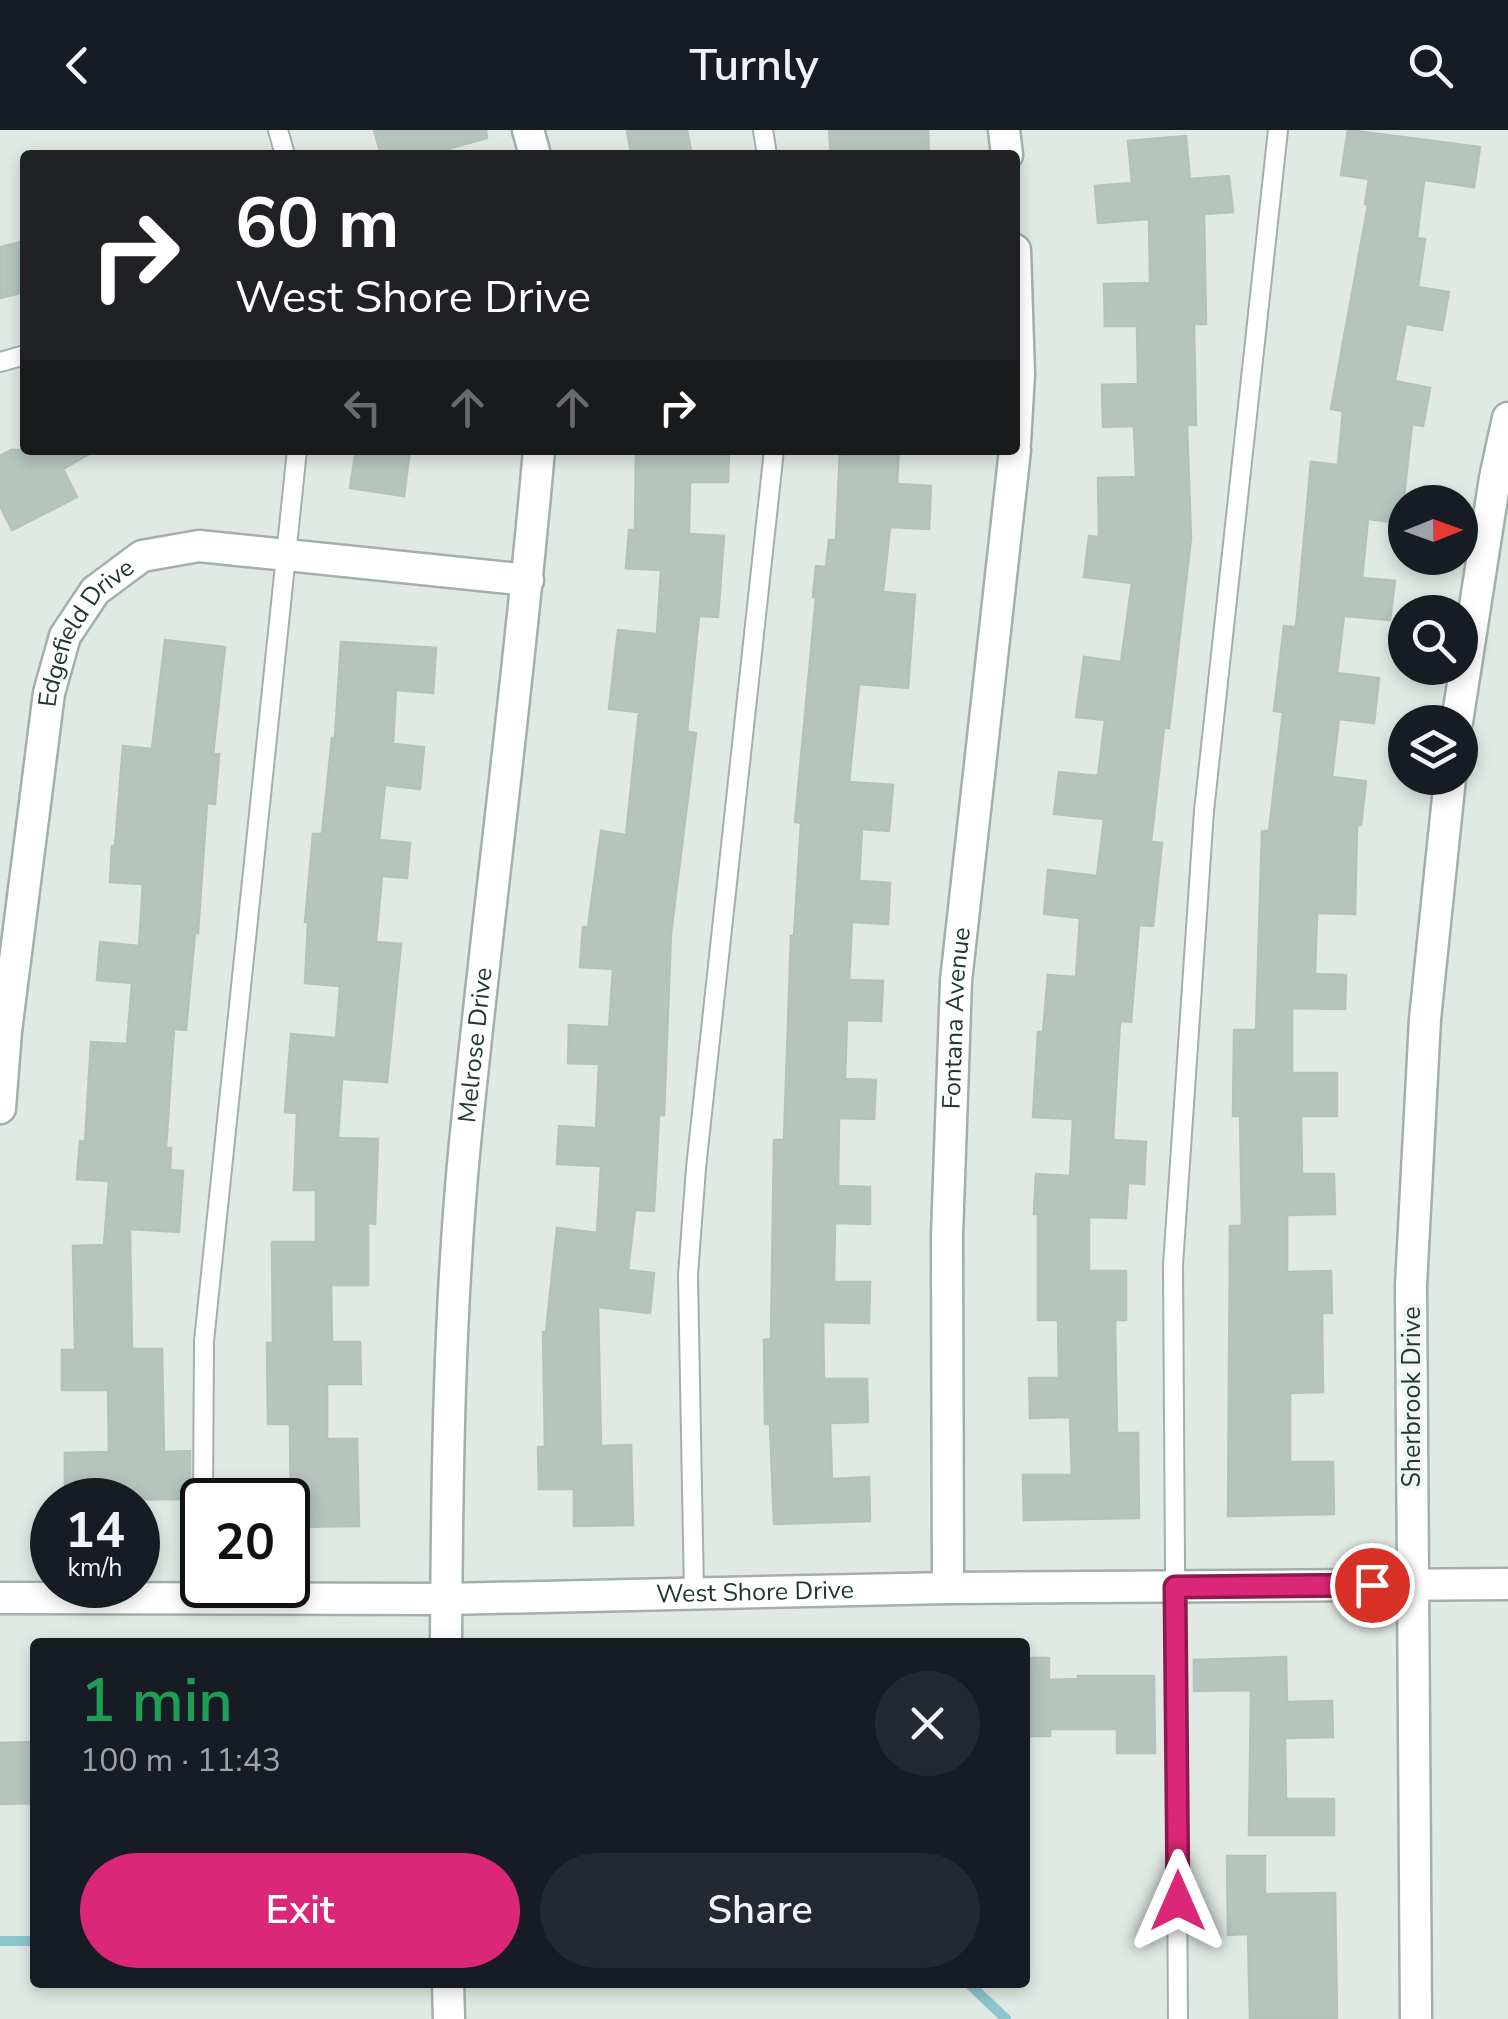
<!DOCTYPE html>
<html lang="en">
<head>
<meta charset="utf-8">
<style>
  :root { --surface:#171b24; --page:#242831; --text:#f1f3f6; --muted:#9ea1a6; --accent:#db2777 }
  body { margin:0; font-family:"Nunito Sans",sans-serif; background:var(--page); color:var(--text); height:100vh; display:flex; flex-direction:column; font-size:38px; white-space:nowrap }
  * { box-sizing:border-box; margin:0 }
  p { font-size:32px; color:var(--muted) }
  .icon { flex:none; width:55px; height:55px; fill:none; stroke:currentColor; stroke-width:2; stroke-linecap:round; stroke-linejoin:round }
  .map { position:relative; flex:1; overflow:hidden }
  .drawer { position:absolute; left:30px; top:1508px; width:1000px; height:350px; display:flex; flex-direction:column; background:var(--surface); border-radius:10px; box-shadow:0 5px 15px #0003 }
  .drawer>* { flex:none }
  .top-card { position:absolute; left:20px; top:20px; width:1000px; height:305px; border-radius:10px; box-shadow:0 5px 15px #0003; background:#202124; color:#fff; overflow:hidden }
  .needle { width:65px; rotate:89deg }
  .controls { position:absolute; left:1388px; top:355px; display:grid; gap:20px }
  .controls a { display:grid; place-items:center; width:90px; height:90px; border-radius:50%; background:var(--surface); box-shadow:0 5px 15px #0003; font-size:50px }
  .speed { position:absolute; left:30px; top:1348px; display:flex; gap:20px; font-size:50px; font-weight:700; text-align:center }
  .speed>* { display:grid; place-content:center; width:130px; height:130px; border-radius:50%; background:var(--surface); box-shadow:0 5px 15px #0003; line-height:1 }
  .speed small { font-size:25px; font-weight:400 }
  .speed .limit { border:5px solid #111; border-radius:15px; background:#fff; color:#111 }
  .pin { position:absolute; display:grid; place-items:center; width:85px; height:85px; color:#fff; margin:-42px; border:5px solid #fff; border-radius:50%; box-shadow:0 2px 10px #0007 }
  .me { position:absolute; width:110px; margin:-55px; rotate:0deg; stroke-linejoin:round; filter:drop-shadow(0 0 8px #0008) }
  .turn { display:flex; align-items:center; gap:35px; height:210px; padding:0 50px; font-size:45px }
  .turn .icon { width:130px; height:130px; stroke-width:2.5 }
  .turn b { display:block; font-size:70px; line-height:85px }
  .lanes { display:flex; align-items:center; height:95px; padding:0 50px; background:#0003; justify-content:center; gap:50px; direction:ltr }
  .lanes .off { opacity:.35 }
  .round { display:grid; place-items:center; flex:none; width:105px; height:105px; border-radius:52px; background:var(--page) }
  .headline { display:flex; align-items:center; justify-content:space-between; height:170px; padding:0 50px }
  h1 { font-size:60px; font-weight:600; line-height:75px; color:#1e9e55 }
  .cta { display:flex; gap:20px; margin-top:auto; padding:20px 50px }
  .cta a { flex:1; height:115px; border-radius:60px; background:var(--accent); color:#fff; font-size:40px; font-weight:600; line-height:115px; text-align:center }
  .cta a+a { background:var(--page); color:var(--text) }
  header { display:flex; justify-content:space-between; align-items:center; height:130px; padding:0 50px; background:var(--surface); font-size:45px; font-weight:600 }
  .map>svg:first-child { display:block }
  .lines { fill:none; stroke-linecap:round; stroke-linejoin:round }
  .stream { stroke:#8bc6cb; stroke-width:10 }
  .building { fill:#b5c4bd; stroke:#b3c2bb; stroke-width:2.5 }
  .service-casing { stroke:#a3b0aa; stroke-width:22 }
  .minor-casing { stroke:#a3b0aa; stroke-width:35 }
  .tertiary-casing { stroke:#a3b0aa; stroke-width:35 }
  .service { stroke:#fff; stroke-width:18 }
  .minor { stroke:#fff; stroke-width:30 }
  .tertiary { stroke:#fff; stroke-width:30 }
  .route-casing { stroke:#8e194d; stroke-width:25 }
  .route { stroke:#db2777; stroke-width:18 }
  .labels { text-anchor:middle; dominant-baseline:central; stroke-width:8; stroke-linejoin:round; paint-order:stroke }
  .street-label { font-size:25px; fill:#223830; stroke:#f0f6f2 }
</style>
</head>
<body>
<header><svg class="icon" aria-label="back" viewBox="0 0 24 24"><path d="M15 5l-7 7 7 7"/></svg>Turnly<svg class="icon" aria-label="search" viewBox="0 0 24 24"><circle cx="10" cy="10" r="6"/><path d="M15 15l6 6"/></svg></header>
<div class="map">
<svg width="1508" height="1889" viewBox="0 0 1508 1889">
  <rect width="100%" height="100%" fill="#e0e9e4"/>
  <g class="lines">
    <path class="stream" d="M 0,1811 L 35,1811
      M 967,1852 L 1006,1889"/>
  </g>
  <path class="building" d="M 374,0 L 486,0 L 487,8 L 426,25 L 381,25 Z
    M 627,0 L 687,0 L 692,25 L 631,25 Z
    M 829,0 L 928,0 L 929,25 L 831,25 Z
    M 1348,0 L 1480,17 L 1474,57 L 1424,50 L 1417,108 L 1425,109 L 1418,157 L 1449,162 L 1442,200 L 1406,194 L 1395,251 L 1430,258 L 1423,296 L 1412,294 L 1401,393 L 1368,389 L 1362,448 L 1395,451 L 1390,490 L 1344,486 L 1337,543 L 1379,548 L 1374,593 L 1339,589 L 1332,647 L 1366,651 L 1361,695 L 1357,695 L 1355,784 L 1317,783 L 1315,844 L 1346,845 L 1345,879 L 1292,878 L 1292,943 L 1337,943 L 1337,986 L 1301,986 L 1302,1044 L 1334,1044 L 1335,1084 L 1287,1085 L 1287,1142 L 1331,1141 L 1332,1183 L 1322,1183 L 1323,1262 L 1290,1263 L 1290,1332 L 1333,1332 L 1334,1384 L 1228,1386 L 1230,1096 L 1242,1096 L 1240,986 L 1233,986 L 1234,900 L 1256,900 L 1262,701 L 1269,701 L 1283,582 L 1274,581 L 1284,496 L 1296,497 L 1311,332 L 1338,335 L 1343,281 L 1331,279 L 1368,75 L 1365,74 L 1369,49 L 1341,45 Z
    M 1186,6 L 1190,49 L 1229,46 L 1233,82 L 1204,84 L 1206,194 L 1194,194 L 1196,295 L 1187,295 L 1191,408 L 1169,598 L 1164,598 L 1151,712 L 1162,713 L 1153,796 L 1139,795 L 1131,892 L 1120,891 L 1113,1010 L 1146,1012 L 1144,1054 L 1128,1053 L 1126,1088 L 1089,1087 L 1089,1141 L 1126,1141 L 1126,1190 L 1115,1190 L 1117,1303 L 1138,1303 L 1139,1388 L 1024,1390 L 1023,1345 L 1072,1345 L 1070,1287 L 1030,1288 L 1029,1248 L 1059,1248 L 1058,1190 L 1038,1190 L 1038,1084 L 1034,1084 L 1036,1044 L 1070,1046 L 1073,989 L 1033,987 L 1038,902 L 1043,902 L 1048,845 L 1076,847 L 1080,788 L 1044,784 L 1048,740 L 1097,746 L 1104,689 L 1054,684 L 1059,642 L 1098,646 L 1105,590 L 1076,587 L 1084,527 L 1121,532 L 1132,453 L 1084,447 L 1089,406 L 1099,407 L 1098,348 L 1136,347 L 1134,296 L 1103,297 L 1102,255 L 1138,254 L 1137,196 L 1105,196 L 1104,154 L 1150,153 L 1149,89 L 1098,93 L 1095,56 L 1132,53 L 1128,11 Z
    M 25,111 L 25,162 L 0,168 L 0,117 Z
    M 11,320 L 96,320 L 63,339 L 77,367 L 12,400 L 0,376 L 0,326 Z
    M 356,320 L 410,320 L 404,366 L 350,358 Z
    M 636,320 L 729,320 L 728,352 L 690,352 L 689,404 L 724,406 L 718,487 L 699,486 L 687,602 L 696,603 L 671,803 L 664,985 L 659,985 L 654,1081 L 635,1080 L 628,1140 L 654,1143 L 650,1183 L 598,1177 L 601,1316 L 631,1315 L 633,1395 L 574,1396 L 574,1359 L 539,1359 L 538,1317 L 545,1317 L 543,1202 L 546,1202 L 557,1098 L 597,1103 L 601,1036 L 557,1034 L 559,996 L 596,998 L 599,934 L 568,933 L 569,895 L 609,897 L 613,839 L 580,837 L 583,797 L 588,797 L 601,701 L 626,705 L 639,582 L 609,579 L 618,500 L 657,504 L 661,440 L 626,438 L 629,400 L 635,400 Z
    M 840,320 L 899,320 L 897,354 L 931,356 L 929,399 L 890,397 L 883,462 L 915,465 L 908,558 L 859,554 L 849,652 L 893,655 L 889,701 L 862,699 L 859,751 L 890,753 L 888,794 L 852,792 L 849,850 L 883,851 L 881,891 L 847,890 L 845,949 L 876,950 L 874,989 L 839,988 L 838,1056 L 870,1057 L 870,1094 L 835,1093 L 834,1152 L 870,1152 L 869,1193 L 823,1192 L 824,1249 L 867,1249 L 868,1292 L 830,1293 L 832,1349 L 869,1347 L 870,1391 L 774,1394 L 770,1294 L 765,1294 L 764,1210 L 771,1209 L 774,1010 L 784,1010 L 791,806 L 794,806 L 801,693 L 795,692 L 816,467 L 813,467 L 816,436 L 826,437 L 829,410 L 836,410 Z
    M 165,510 L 225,517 L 213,624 L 219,624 L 215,674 L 207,673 L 198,803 L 195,803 L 186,900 L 174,899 L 166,1018 L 171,1018 L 170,1040 L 183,1041 L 179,1102 L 130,1099 L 132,1219 L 162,1219 L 164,1322 L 190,1321 L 190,1369 L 65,1370 L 65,1323 L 109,1322 L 108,1260 L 62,1260 L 62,1220 L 75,1220 L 73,1116 L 104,1115 L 109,1051 L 77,1049 L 80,1011 L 85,1012 L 91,912 L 127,914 L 132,853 L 97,850 L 100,812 L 139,816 L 143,754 L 110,752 L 112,716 L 115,716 L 123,616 L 152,619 Z
    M 341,512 L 436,518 L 433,563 L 396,560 L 393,614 L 424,617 L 420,659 L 385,655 L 379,710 L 410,713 L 407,748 L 382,746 L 376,812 L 401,814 L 387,952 L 342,949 L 338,1008 L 378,1009 L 375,1094 L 368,1093 L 368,1155 L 331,1155 L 332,1212 L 360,1212 L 361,1254 L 327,1254 L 327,1309 L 357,1309 L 359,1396 L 291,1397 L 290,1294 L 268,1294 L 267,1213 L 273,1213 L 272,1112 L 316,1112 L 316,1060 L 294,1060 L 297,983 L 285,982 L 291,904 L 336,908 L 340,856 L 305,853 L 308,792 L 305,792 L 313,704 L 322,704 L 332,608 L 335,608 Z
    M 1286,1527 L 1287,1572 L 1332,1571 L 1333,1607 L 1285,1608 L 1286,1669 L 1334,1669 L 1334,1705 L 1249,1705 L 1251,1560 L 1194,1561 L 1194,1530 Z
    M 1025,1528 L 1049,1528 L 1049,1550 L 1078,1549 L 1078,1546 L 1154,1546 L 1155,1623 L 1117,1623 L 1117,1599 L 1050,1599 L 1050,1606 L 1025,1606 Z
    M 35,1612 L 35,1673 L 0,1674 L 0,1613 Z
    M 1227,1726 L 1265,1726 L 1265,1764 L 1335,1763 L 1337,1889 L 1250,1889 L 1248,1804 L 1228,1805 Z"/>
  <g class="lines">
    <g class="service-casing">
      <path id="service" d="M 278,0 L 285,25
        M 763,0 L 767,25
        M 0,232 L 25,225
        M 203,1370 L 204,1211 L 297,320
        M 694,1463 L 688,1145 L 696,1038 L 774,320
        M 202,1468 L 202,1416
        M 1178,1889 L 1173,1135 L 1204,681 L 1278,0"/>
    </g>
    <g class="minor-casing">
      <g id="minor">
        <path d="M 1004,0 L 1007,25"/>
        <path d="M 1015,120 L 1019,244 L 1015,312"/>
        <path d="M 1457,592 L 1495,348 L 1508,288"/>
        <path id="s1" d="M 0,978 L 6,901 L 49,563 L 65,506 L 95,461 L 142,426 L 199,416 L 528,450"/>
        <path id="s2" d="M 948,1458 L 947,1106 L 956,851 L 1015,320"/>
        <path d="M 1416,1889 L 1411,1155 L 1425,889 L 1450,648"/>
      </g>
    </g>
    <g class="tertiary-casing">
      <g id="tertiary">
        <path d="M 528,0 L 535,25"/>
        <path id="s3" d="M 0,1468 L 446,1469 L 948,1458 L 1508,1454"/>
        <path id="s4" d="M 446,1512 C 447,1346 449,1178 465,1013 C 488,782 519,552 539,320"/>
        <path d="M 448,1852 L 449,1889"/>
      </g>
    </g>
    <use href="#service" class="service"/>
    <use href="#minor" class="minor"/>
    <use href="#tertiary" class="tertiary"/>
  </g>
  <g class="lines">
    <g class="route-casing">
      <path id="route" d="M 1178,1771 L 1175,1457 L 1372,1455"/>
    </g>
    <use href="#route" class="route"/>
  </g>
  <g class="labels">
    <g class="street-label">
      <text stroke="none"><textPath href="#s1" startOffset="490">Edgefield Drive</textPath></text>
      <text stroke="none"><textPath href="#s2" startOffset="570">Fontana Avenue</textPath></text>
      <text stroke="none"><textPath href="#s4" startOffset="598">Melrose Drive</textPath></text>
      <text transform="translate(1412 1267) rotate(-90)">Sherbrook Drive</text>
      <text stroke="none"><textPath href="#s3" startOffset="755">West Shore Drive</textPath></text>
    </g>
  </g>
</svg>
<div class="controls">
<a><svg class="needle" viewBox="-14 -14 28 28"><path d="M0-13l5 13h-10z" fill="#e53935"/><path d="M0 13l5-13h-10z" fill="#9ea1a6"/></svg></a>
<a><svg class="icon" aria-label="search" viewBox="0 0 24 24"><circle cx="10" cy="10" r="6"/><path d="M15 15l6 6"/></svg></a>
<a><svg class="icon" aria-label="layers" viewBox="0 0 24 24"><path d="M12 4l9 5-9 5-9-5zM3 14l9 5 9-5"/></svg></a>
</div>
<div class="speed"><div>14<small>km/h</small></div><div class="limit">20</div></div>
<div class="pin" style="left:1372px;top:1455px;background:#d93025"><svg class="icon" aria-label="arrive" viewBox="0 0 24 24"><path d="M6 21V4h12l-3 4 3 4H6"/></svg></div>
<svg class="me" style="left:1178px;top:1771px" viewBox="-20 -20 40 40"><path d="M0-17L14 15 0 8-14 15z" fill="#db2777" stroke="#fff" stroke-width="4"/></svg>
<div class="top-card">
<div class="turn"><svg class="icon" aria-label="right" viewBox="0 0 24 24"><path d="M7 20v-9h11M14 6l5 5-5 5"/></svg><div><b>60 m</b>West Shore Drive</div></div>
<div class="lanes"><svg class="icon off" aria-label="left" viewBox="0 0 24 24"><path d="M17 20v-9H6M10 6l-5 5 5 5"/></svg><svg class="icon off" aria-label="ahead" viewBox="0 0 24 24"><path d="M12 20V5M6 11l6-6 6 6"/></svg><svg class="icon off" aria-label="ahead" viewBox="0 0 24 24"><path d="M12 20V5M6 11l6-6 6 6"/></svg><svg class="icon" aria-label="right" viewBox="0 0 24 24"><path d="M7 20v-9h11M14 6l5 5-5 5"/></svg></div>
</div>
<section class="drawer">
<div class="headline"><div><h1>1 min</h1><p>100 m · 11:43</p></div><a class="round"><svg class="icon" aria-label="close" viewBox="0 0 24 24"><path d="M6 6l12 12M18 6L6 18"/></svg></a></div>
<div class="cta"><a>Exit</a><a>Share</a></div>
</section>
</div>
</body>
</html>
